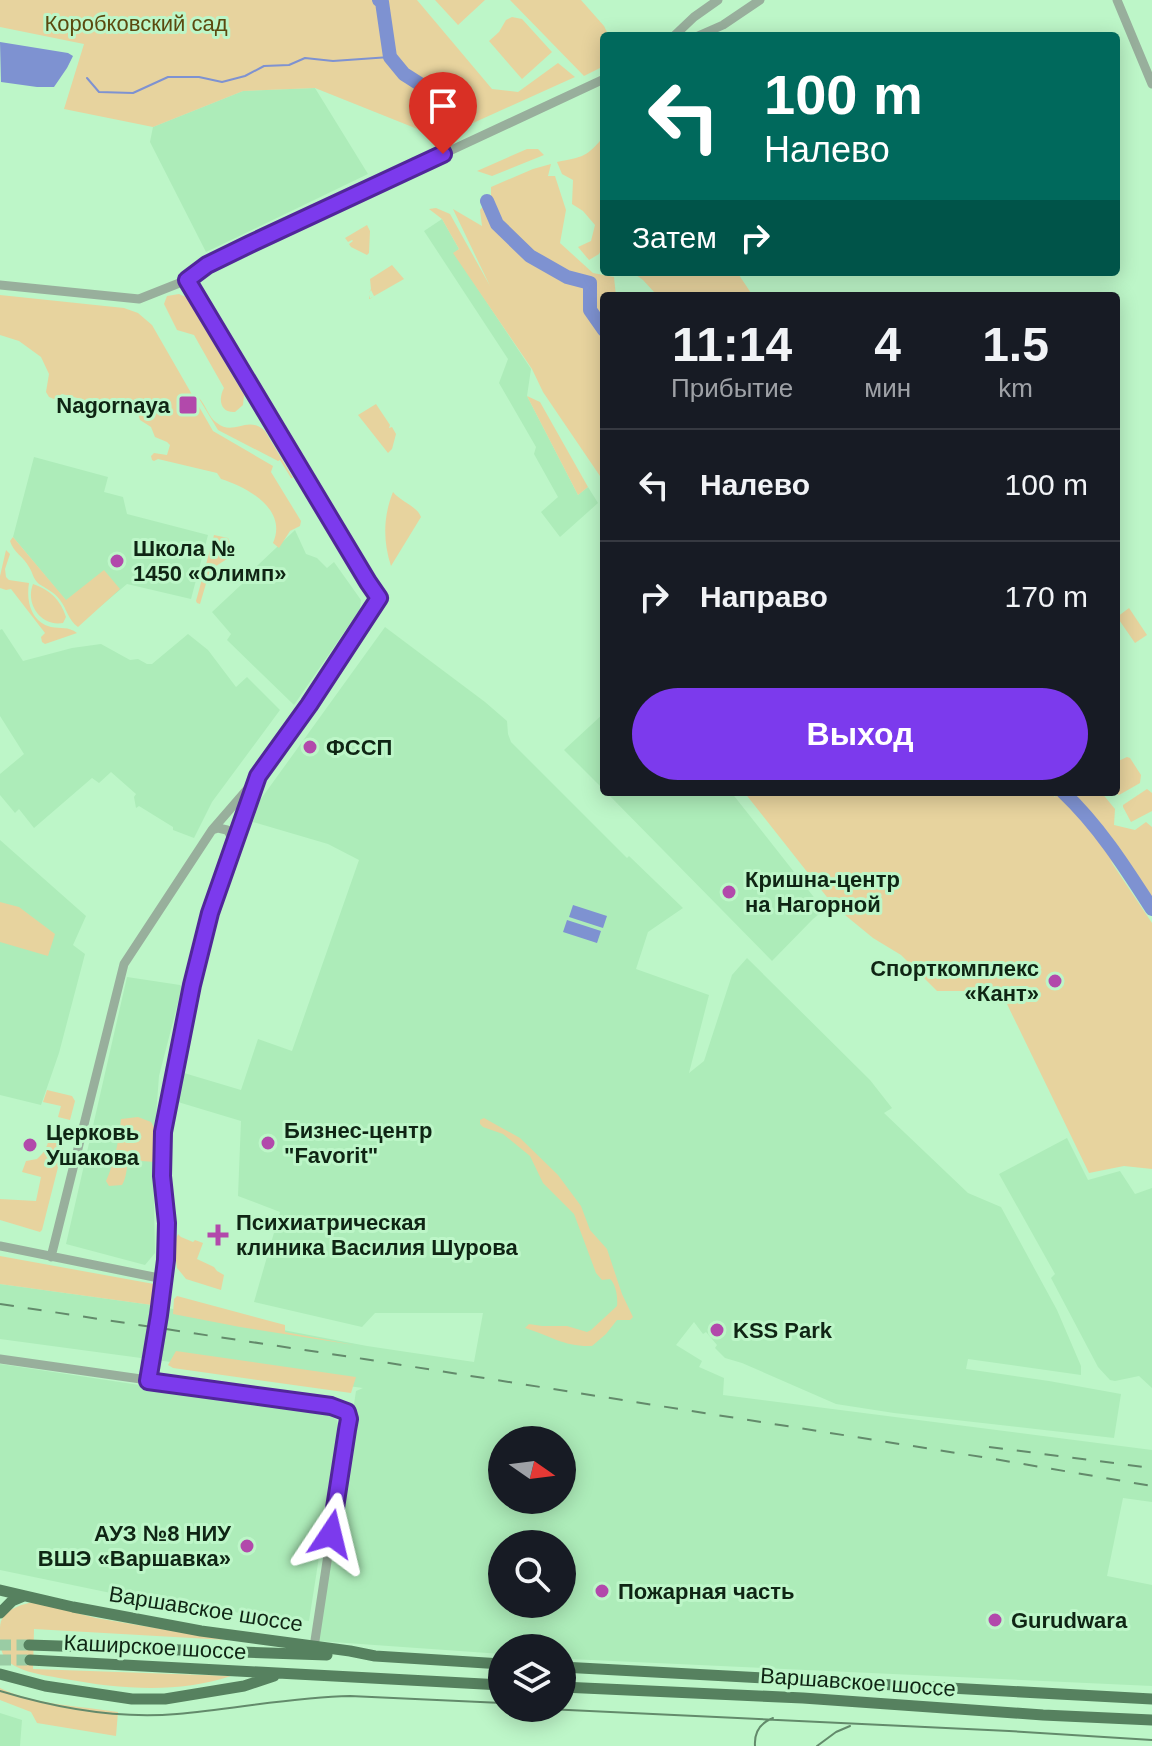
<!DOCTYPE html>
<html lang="ru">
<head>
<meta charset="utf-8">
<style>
  :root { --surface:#171b24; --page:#242831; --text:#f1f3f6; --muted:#9ea1a6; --line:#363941; --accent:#7c3aed }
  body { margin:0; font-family:Arial,sans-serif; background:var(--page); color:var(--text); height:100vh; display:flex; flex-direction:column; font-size:30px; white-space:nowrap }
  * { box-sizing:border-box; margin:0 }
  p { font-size:26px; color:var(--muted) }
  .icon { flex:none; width:44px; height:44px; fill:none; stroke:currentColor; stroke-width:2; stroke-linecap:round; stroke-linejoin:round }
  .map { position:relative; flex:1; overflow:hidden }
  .sheet { position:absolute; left:600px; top:292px; width:520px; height:504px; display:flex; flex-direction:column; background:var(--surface); border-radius:8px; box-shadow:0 4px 20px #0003 }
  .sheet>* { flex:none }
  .banner { position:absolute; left:600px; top:32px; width:520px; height:244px; border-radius:8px; box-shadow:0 4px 20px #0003; background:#00695c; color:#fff; overflow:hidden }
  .needle { width:52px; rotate:104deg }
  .fabs { position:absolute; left:488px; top:1426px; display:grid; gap:16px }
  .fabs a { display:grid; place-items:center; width:88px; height:88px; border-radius:50%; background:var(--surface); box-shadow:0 4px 20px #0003; font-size:40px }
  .pin { position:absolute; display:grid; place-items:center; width:68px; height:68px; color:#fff; margin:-82px -34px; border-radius:50% 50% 50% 0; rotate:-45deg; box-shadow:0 0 8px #0007 }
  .pin .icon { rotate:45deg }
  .me { position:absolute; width:88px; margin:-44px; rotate:10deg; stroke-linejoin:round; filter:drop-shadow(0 0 6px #0008) }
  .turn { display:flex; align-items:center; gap:28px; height:168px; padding:0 32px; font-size:36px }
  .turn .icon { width:104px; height:104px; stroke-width:2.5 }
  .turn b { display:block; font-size:56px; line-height:68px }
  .then { display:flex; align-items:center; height:76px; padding:0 32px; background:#0003; gap:16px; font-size:30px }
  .eta { display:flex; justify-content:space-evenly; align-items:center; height:136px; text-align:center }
  .eta b { font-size:48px; font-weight:700; line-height:56px }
  .button { display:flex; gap:16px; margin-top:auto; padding:16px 32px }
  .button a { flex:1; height:92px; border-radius:48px; background:var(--accent); color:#fff; font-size:32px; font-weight:700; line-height:92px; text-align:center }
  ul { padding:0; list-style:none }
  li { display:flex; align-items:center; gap:24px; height:112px; padding:0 32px; border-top:2px solid var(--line) }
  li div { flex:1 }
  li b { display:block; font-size:30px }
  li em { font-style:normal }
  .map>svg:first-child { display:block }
  .built { fill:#adecb9; fill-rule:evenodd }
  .green { fill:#e7d39e }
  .water { fill:#7e92d1 }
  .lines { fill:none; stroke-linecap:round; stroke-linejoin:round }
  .stream { stroke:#7e92d1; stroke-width:2 }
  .river { stroke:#7e92d1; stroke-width:14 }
  .primary-tunnel { stroke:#9acca4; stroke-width:11; stroke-dasharray:11 5.5; stroke-linecap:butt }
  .tertiary { stroke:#98af9c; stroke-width:9 }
  .primary { stroke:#56815f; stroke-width:11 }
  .tram { stroke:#638a6b; stroke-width:2 }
  .rail { stroke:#638a6b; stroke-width:2; stroke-dasharray:14 14; stroke-linecap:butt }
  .tertiary-bridge { stroke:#98af9c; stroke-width:9 }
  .route-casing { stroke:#51269a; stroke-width:20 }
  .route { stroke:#7c3aed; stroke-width:14 }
  .poi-dot { fill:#b249ab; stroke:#bdf6c8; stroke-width:3 }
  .labels { text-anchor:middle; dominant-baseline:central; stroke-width:6; stroke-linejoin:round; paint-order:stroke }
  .park-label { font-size:22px; fill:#5b490f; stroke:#bdf6c8 }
  .poi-label { font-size:22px; font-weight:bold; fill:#0f2514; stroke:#bdf6c8; text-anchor:start }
  .street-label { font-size:22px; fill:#0f2514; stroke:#bdf6c8 }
</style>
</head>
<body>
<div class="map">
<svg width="1152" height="1746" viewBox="0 0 1152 1746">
  <rect width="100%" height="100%" fill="#bdf6c8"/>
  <path class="built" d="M 315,88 L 368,174 L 206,252 L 150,142 L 153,127 L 243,91 Z
    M 442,219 L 459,249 L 454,253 L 531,369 L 527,396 L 578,495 L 588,487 L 598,503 L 560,537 L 541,512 L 558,497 L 534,454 L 536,447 L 499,383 L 508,359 L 424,231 Z
    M 34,457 L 108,477 L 104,492 L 123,497 L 127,514 L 208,535 L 191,599 L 127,584 L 83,621 L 13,537 Z
    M 295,530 L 306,554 L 317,558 L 327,568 L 334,562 L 361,600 L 360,609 L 294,705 L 227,640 L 231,634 L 212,612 L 242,584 L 241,581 Z
    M 385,627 L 485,702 L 507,721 L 508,734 L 511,742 L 627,858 L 629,856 L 683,908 L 648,932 L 636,969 L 709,995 L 689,1073 L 704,1061 L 732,975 L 747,958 L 870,1080 L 892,1108 L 884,1113 L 968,1193 L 1001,1207 L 1057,1310 L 1081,1366 L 1081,1375 L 968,1359 L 966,1369 L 1049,1381 L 1121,1394 L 1114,1438 L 894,1413 L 836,1404 L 742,1363 L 725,1358 L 715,1348 L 717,1345 L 706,1332 L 703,1334 L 694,1322 L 676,1345 L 702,1361 L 699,1367 L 724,1378 L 723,1395 L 1152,1450 L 1152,1502 L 1123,1498 L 1107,1576 L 1152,1585 L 1152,1686 L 570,1659 L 562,1659 L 562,1648 L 502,1648 L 502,1654 L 318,1641 L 356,1391 L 363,1388 L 0,1339 L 0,1284 L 152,1305 L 367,1346 L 474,1362 L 483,1313 L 375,1313 L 362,1327 L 254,1302 L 280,1212 L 238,1196 L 241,1121 L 178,1102 L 184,1073 L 241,1090 L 258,1039 L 292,1051 L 359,860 L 328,844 L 253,822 L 258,803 ZM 502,1440 L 562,1440 L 562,1500 L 502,1500 ZM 502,1544 L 562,1544 L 562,1604 L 502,1604 Z
    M 2,629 L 23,661 L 72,648 L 101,644 L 130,660 L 138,659 L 147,664 L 152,664 L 188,634 L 208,650 L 236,687 L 247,677 L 280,710 L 212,802 L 194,838 L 173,830 L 173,827 L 139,806 L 136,808 L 134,797 L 136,794 L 111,772 L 99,783 L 92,778 L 34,828 L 19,809 L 15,813 L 0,795 L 0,774 L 24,754 L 0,716 L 0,630 Z
    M 604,713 L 604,790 L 564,750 Z
    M 606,792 L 731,792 L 824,910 L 813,919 L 772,961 Z
    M 0,840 L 86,916 L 73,945 L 85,954 L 59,1053 L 41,1105 L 0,1095 Z
    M 127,977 L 180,985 L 182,987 L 159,1076 L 153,1155 L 155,1253 L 145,1265 L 66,1244 Z
    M 1067,1138 L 1088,1180 L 1120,1171 L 1135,1194 L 1152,1188 L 1152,1388 L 1139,1376 L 1115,1381 L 1110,1380 L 1098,1367 L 1051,1278 L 1055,1274 L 999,1174 Z
    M 0,1364 L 325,1413 L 337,1420 L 339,1429 L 309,1621 L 159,1603 L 0,1570 Z
    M 0,1713 L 22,1720 L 20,1746 L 0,1746 Z"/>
  <path class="green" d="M 0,0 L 417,0 L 492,89 L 518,92 L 558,63 L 575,77 L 440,138 L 315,88 L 243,91 L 153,127 L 64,109 L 84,44 L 0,27 Z
    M 435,0 L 485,0 L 458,25 Z
    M 510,0 L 581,0 L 604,26 L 609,36 L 604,36 L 604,66 L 584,76 Z
    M 512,17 L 522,19 L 552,52 L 522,79 L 489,41 L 499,32 L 506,20 Z
    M 604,136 L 604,244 L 599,254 L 589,260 L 578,247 L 591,241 L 595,225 L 583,211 L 572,204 L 573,180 L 562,174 L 557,162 C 583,157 587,157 604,136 Z
    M 527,149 L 538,149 L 544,155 L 492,176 L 477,171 Z
    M 551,164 L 548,176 L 555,176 L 566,210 L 560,243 L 593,273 L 614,277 L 616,296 L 604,296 L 604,482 L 543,392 L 532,369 L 453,253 L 459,249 L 442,219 L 429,209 L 436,208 L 450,214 L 490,286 L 453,209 L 482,226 L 480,210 L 491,196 L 491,187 L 533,169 Z
    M 367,225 L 370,231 L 369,253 L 367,255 L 351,247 L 349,244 L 353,241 L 352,240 L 348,242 L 345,238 Z
    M 392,265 L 404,279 L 369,299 L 369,295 L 370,299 L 374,296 L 371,290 L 369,293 L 371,289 L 370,279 Z
    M 632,272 L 723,272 L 725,274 L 739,275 L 753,296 L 653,296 L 654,292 L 643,280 Z
    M 179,294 L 186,297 L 244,395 L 243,405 L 235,412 C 220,413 218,399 224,388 L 194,335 L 177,330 L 164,304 L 167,296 Z
    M 0,295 L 124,308 L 138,313 L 152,325 L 213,431 L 273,466 L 271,472 L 301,521 L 300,526 L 290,531 L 279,548 L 273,543 C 288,509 247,487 221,479 L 217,473 L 158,459 L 154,461 L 152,460 L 151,456 L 154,453 L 167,455 L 170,445 L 167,442 L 155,437 L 151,427 L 140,420 L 138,414 L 62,394 L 54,399 L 49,397 L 46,392 L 49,374 L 41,357 L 19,341 L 0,335 Z
    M 527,396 L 540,402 L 588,487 L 578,495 Z
    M 198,397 C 206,404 208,417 217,423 C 234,437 247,414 265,431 L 293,478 L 291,478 L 280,460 L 278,461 L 218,430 Z
    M 376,404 L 390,425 L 389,428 L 392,427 L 396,434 L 392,449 L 388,453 L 358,415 Z
    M 393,492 C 401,502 417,506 421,517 L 391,566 C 383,541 383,517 393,492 Z
    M 214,535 L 228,538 L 230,543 L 227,545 L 229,549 L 232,548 L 233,555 L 210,570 L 200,604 L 197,603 L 196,601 Z
    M 13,537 L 66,600 L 104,570 L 120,589 L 78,627 C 68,620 67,609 60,600 C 54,592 47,589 39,584 C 33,579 33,573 29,567 C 24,557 13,552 10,541 Z
    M 6,550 L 10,554 L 5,569 L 6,577 L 9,580 L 29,583 C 26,601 31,622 51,627 C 61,629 68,626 77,633 L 45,644 L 42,642 L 41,637 L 45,633 L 11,589 L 6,590 L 0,588 L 0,576 Z
    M 33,584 C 49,589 61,600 66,617 L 63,623 C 41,627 25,604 33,584 Z
    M 1129,608 L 1147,635 L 1135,643 L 1117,617 Z
    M 1127,757 L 1130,758 L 1141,775 L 1140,783 L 1119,795 L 1113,792 L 1116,792 L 1116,762 Z
    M 1147,789 L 1152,793 L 1152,811 L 1131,822 L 1123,807 L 1123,805 Z
    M 744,792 L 1049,792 L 1055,797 L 1056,794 L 1054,792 L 1101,792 L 1115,809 L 1114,825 L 1135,830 L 1146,822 L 1152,827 L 1152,901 L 1147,894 L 1139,896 L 1125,880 L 1120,870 L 1110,860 L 1152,923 L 1152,1169 L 1124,1166 L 1089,1173 L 1006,1002 L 984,991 L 937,991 L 901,955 L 873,938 L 834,906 Z
    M 0,902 L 19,907 L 55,934 L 48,956 L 0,942 Z
    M 47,1090 L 72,1096 L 75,1101 L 70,1120 L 58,1117 L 61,1106 L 43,1102 Z
    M 138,1117 L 151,1122 L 157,1133 L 155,1162 L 129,1160 C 126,1168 127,1177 122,1185 L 109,1186 L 106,1181 C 115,1161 119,1140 121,1119 Z
    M 484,1118 L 520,1138 L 558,1175 L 581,1206 L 590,1230 L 607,1249 L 622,1294 L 633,1317 L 630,1320 L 617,1320 L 606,1334 L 592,1346 C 564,1347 551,1336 525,1328 L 529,1324 L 542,1326 L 567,1326 L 587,1332 L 591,1330 L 617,1306 C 618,1298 616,1284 610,1279 L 602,1280 L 596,1273 L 574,1214 L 543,1183 L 530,1156 L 503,1134 L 483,1127 L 480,1124 L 480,1120 Z
    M 47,1125 L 67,1132 L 42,1230 L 40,1232 L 0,1220 L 0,1199 L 36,1201 L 41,1177 L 22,1172 L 26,1161 L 37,1159 C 47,1151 52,1138 47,1125 Z
    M 178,1234 L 181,1237 L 193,1242 L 195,1240 L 203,1243 L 197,1259 L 214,1267 L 217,1271 L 224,1275 L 221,1290 L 186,1279 L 182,1274 L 177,1268 L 174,1245 Z
    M 0,1256 L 154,1284 L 152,1305 L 0,1284 Z
    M 177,1296 L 285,1325 L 285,1332 L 354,1345 L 240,1327 L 173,1314 L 174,1299 Z
    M 176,1351 L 356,1377 L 351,1393 L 173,1368 L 168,1365 Z
    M 34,1602 L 96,1618 L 227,1640 L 34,1629 L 33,1669 L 231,1676 C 177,1694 120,1689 65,1679 C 49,1676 31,1674 17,1667 C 0,1659 0,1647 0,1631 C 0,1626 0,1623 2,1619 C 8,1608 23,1604 34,1602 Z
    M 0,1688 C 35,1705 80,1706 118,1712 L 116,1736 L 37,1723 L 31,1712 L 0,1700 Z"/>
  <path class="water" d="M 0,42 L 68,53 L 73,56 L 67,68 L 54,87 L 37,87 L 1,82 Z
    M 573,905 L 607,916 L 603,928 L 569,917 Z
    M 567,920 L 601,931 L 597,943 L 563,932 Z"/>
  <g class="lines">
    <path class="stream" d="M 87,78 L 99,92 L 133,93 L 168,77 L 199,77 L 222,82 L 245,76 L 264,66 L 289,65 L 305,58 L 333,61 L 390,57"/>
    <path class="river" d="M 379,0 L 382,2 L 390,57 L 404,74 L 426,88
      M 487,201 L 497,224 L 530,256 L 567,277 L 590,283 L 590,310 L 604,330
      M 1063,792 C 1099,826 1125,867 1152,909"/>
    <path class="primary-tunnel" d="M 0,1645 L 29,1645
      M 0,1660 L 30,1660"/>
    <path class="tertiary" d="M 1117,0 L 1152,84
      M 674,36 L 694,17 L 718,0
      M 698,36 L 723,25 L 760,0
      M 0,285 L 139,299 L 187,280 L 207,265 L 250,244 L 604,79
      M 212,830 L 218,828 L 227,830 L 230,834 L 232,845
      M 0,1246 L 164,1279
      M 51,1257 L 124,964 L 212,830 L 251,785
      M 159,1315 L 166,1260 L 167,1223 L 162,1176 L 163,1132 L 192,985 L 210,913 L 258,776 L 300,718 L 379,598 L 368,582 L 187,280
      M 0,1359 L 331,1406 L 347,1412 L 347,1430 L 314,1647
      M 148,1381 L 152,1354"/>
    <path class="primary" d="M 0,1590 L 73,1607 L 201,1631 L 350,1651 L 375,1656 L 502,1664
      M 0,1613 L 12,1601 L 24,1596
      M 29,1645 L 327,1655
      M 30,1660 L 502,1685
      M 562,1667 L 1152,1699
      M 0,1674 L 45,1686 L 132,1699 L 165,1699 L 244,1686 L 274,1676
      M 562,1687 L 803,1698 L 1043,1715 L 1152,1720"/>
    <path class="tram" d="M 0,1691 C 56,1708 119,1719 177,1714 C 235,1709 292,1697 350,1696 L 502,1703
      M 526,1708 L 1009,1731 L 1152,1740
      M 755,1746 C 754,1732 760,1723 773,1718
      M 817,1746 L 836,1732 L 850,1726"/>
    <path class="rail" d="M 0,1304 L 364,1359 L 988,1458 L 1152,1486
      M 989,1447 L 1152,1468"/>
    <path class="tertiary-bridge" d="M 152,1354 L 159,1315"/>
  </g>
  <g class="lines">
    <g class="route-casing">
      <path id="route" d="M 331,1534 L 347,1430 L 349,1419 L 347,1412 L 331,1406 L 148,1381 L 159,1315 L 166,1260 L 167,1223 L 162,1176 L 163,1132 L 192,985 L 210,913 L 258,776 L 309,705 L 379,598 L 368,582 L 187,280 L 207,265 L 250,244 L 443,154"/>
    </g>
    <use href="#route" class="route"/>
  </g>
  <g class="poi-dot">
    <rect x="178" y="395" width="20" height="20" rx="4"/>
    <circle cx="117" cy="561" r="8"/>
    <circle cx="310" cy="747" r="8"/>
    <circle cx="729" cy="892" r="8"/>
    <circle cx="1055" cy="981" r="8"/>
    <circle cx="268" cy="1143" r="8"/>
    <circle cx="30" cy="1145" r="8"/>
    <path d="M214 1223h8v8h8v8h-8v8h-8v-8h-8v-8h8z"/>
    <circle cx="717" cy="1330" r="8"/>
    <circle cx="247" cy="1546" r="8"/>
    <circle cx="602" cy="1591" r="8"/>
    <circle cx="995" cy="1620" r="8"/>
  </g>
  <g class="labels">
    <g class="park-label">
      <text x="136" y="23">Коробковский сад</text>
    </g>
    <g class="poi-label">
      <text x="170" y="405" text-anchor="end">Nagornaya</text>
      <text x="133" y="548">Школа №<tspan x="133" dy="25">1450 «Олимп»</tspan></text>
      <text x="326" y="747">ФССП</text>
      <text x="745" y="879">Кришна-центр<tspan x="745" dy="25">на Нагорной</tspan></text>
      <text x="1039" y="968" text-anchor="end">Спорткомплекс<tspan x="1039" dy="25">«Кант»</tspan></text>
      <text x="284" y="1130">Бизнес-центр<tspan x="284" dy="25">"Favorit"</tspan></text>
      <text x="46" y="1132">Церковь<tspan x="46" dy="25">Ушакова</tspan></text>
      <text x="236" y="1222">Психиатрическая<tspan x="236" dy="25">клиника Василия Шурова</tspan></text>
      <text x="733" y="1330">KSS Park</text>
      <text x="231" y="1533" text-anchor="end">АУЗ №8 НИУ<tspan x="231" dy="25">ВШЭ «Варшавка»</tspan></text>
      <text x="618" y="1591">Пожарная часть</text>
      <text x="1011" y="1620">Gurudwara</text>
    </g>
    <g class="street-label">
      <text transform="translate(206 1609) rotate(9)">Варшавское шоссе</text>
      <text transform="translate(155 1647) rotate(3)">Каширское шоссе</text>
      <text transform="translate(858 1682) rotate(4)">Варшавское шоссе</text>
    </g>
  </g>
</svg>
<div class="fabs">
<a><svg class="needle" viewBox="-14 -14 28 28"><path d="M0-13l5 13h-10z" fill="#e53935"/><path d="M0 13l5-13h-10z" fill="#9ea1a6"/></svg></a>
<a><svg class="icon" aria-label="search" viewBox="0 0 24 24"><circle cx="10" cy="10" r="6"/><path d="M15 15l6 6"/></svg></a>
<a><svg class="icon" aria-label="layers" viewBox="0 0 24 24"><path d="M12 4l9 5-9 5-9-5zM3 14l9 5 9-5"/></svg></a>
</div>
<div class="pin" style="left:443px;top:154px;background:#d93025"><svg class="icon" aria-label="arrive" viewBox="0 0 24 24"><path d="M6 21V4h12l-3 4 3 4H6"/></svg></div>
<svg class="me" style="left:331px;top:1534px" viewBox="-20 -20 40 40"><path d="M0-17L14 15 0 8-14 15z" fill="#7c3aed" stroke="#fff" stroke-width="4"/></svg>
<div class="banner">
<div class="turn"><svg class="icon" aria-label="left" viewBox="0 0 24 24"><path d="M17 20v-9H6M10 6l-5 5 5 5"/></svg><div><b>100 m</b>Налево</div></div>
<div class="then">Затем<svg class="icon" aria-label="right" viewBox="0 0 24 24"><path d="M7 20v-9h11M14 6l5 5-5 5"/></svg></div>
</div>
<section class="sheet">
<div class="eta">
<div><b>11:14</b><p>Прибытие</p></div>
<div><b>4</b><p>мин</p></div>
<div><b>1.5</b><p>km</p></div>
</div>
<ul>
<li><svg class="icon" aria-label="left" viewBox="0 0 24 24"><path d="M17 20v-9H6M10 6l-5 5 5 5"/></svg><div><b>Налево</b></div><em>100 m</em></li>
<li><svg class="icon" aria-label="right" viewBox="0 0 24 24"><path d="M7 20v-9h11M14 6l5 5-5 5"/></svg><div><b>Направо</b></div><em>170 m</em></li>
</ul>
<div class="button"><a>Выход</a></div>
</section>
</div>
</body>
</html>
